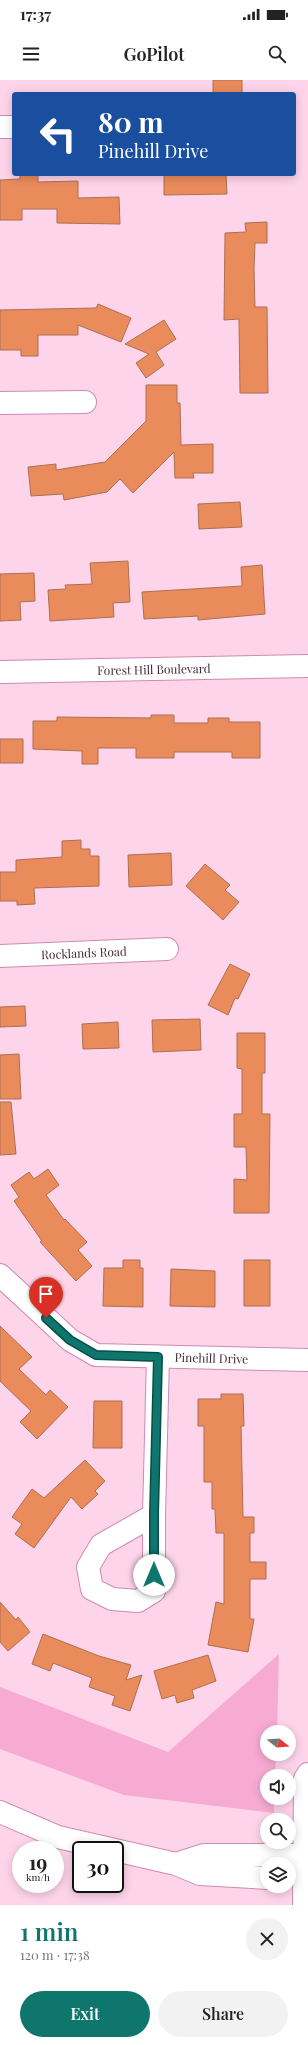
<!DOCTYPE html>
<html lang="en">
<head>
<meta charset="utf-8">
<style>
  :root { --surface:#fff; --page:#f2f2f2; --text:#222; --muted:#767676; --accent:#0f766e }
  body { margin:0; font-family:"Playfair Display",serif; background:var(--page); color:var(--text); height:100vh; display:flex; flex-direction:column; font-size:15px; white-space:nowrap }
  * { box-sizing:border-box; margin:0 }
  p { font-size:13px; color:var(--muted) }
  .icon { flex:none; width:22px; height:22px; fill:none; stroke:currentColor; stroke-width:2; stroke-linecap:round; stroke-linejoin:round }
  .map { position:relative; height:1825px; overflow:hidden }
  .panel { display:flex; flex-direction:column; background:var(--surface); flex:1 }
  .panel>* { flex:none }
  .banner { position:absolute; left:12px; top:12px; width:284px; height:84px; border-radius:4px; box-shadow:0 2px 10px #0003; background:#1a4fa0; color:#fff; overflow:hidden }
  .needle { width:26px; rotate:107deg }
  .controls { position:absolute; left:260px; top:1645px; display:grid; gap:8px }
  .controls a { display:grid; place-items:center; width:36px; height:36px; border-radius:50%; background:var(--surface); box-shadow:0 2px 10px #0003; font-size:20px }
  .speed { position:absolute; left:12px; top:1761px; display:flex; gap:8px; font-size:20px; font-weight:700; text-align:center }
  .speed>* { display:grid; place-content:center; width:52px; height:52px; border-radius:50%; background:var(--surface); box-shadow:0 2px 10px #0003; line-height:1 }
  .speed small { font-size:10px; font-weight:400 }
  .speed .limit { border:2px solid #111; border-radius:6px; background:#fff; color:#111 }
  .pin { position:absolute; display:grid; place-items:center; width:34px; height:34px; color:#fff; margin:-41px -17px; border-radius:50% 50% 50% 0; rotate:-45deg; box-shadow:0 0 4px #0007 }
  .pin .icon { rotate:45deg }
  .me { position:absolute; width:44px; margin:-22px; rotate:0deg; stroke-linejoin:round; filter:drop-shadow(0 0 3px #0008) }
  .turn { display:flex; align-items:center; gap:14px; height:84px; padding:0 20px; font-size:18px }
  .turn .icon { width:52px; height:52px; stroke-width:2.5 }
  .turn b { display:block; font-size:28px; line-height:34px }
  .round { display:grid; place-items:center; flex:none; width:42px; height:42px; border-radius:21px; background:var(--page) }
  .head { display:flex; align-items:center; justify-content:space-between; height:68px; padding:0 20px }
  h1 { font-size:24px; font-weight:600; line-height:30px; color:var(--accent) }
  .action { display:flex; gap:8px; margin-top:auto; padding:8px 20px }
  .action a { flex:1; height:46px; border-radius:24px; background:var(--accent); color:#fff; font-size:16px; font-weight:600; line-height:46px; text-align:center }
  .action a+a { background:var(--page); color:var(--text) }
  .status { display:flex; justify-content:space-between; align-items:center; height:28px; padding:0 20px; background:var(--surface); direction:ltr }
  .status svg { height:11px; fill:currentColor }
  header { display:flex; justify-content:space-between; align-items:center; height:52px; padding:0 20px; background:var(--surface); font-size:18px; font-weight:600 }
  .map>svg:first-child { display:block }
  .green { fill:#f7abd3 }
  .building { fill:#ea8b5c; stroke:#ad6f51 }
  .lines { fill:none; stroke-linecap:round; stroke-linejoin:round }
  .street-casing { stroke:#cd8caf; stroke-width:24 }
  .secondary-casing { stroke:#cd8caf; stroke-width:24 }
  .street { stroke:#fff; stroke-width:22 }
  .secondary { stroke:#fff; stroke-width:22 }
  .route-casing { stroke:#0a4d48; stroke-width:10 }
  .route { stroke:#0f766e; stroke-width:7 }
  .labels { text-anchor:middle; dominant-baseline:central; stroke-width:4; stroke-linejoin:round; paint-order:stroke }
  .street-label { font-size:12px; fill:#442a38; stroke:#fff }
</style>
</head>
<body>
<div class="status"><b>17:37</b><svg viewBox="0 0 49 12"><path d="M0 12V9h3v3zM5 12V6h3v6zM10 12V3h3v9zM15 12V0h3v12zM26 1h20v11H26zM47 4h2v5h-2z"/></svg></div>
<header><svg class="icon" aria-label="menu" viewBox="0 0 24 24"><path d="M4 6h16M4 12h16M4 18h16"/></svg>GoPilot<svg class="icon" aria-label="search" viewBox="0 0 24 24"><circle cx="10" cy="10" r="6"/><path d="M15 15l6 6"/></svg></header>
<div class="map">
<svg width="308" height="1825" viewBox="0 0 308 1825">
  <rect width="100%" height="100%" fill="#fed4ea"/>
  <path class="green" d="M 279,1574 L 277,1652 L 267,1652 L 267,1674 L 276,1674 L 275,1696 L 267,1696 L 267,1718 L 274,1718 L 274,1733 L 124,1715 L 0,1669 L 0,1607 L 168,1672 Z"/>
  <path class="building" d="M 213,0 L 242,0 L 242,14 L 213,14 Z
    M 20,94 L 38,94 L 38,102 L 78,101 L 78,118 L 119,117 L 120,144 L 57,143 L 57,129 L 22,129 L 22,140 L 0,140 L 0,100 L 20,99 Z
    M 164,94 L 226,94 L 227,114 L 164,115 Z
    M 267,142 L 267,163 L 255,163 L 254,189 L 255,227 L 267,227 L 268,313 L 240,313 L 239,239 L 224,240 L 225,153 L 246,152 L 245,143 Z
    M 98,224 L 131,238 L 121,262 L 78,245 L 78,255 L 38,255 L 38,276 L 21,276 L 21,270 L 0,270 L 0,230 L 96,228 Z
    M 164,240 L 176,259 L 156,272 L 164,285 L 146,298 L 136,283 L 149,274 L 125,264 Z
    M 146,305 L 177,305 L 177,323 L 180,323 L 181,365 L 213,364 L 213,393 L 193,393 L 194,398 L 175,398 L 174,372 L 133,413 L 120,399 L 107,412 L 64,420 L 63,414 L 31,416 L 28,387 L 56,384 L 56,390 L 105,382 L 146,341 Z
    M 240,422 L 242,447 L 199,449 L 198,424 Z
    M 128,481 L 130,522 L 113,523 L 114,537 L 50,541 L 48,510 L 66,509 L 65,505 L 92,504 L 90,483 Z
    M 262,485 L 265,534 L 198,540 L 198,536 L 144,539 L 142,512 L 242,506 L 241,487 Z
    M 34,493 L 35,521 L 20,522 L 21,540 L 0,541 L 0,494 Z
    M 151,635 L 174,635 L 174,643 L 208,643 L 208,638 L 229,638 L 229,642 L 260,642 L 260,678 L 232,678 L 232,672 L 174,672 L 174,678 L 136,678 L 136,668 L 98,668 L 98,684 L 82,684 L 82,671 L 33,669 L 33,641 L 57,641 L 57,637 L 151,638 Z
    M 0,659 L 23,659 L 23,683 L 0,683 Z
    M 81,760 L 81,769 L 90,769 L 90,776 L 99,776 L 99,806 L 34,808 L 35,824 L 17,825 L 17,821 L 0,821 L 0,792 L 16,792 L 16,780 L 62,777 L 62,761 Z
    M 171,773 L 172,805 L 129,807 L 128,775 Z
    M 205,784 L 230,805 L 225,810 L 239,822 L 223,840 L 186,806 Z
    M 230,884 L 250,894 L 238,919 L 235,918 L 228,935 L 208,925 Z
    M 25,926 L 26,946 L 0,947 L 0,927 Z
    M 200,939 L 201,970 L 153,972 L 152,940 Z
    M 118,942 L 119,968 L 83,969 L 82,944 Z
    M 237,953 L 265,953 L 265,993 L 262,993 L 262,1034 L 270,1034 L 269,1133 L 234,1133 L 234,1099 L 247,1100 L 246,1067 L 234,1067 L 234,1034 L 242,1034 L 242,989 L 237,988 Z
    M 19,974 L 21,1019 L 0,1019 L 0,975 Z
    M 0,1022 L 11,1022 L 16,1074 L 0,1075 Z
    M 48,1089 L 59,1105 L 46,1115 L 64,1140 L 65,1139 L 87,1162 L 78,1170 L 92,1186 L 76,1201 L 40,1162 L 42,1161 L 14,1121 L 19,1117 L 11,1105 L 29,1092 L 34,1099 Z
    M 123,1180 L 140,1180 L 140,1188 L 143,1188 L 143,1227 L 103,1226 L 104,1188 L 123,1188 Z
    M 244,1180 L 270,1180 L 270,1226 L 244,1226 Z
    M 171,1189 L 215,1191 L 215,1227 L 170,1226 Z
    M 0,1246 L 32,1277 L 19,1289 L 46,1315 L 50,1310 L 68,1327 L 37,1359 L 20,1342 L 31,1331 L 0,1301 Z
    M 221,1314 L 243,1314 L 244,1346 L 241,1346 L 243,1437 L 254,1437 L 254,1453 L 250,1453 L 250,1482 L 266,1482 L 266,1499 L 250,1499 L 250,1539 L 254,1539 L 248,1572 L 208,1565 L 216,1522 L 224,1524 L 224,1453 L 216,1453 L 215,1429 L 212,1429 L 212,1402 L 204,1402 L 204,1346 L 198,1346 L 198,1319 L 221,1319 Z
    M 94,1321 L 122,1321 L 122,1368 L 93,1368 Z
    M 85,1380 L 105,1401 L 95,1411 L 98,1414 L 82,1429 L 71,1417 L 34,1468 L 15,1454 L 22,1444 L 12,1437 L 32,1409 L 44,1418 Z
    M 0,1522 L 16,1540 L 18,1537 L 30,1552 L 8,1571 L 0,1562 Z
    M 43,1554 L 99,1576 L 131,1585 L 126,1600 L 142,1595 L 130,1631 L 112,1625 L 115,1616 L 89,1607 L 92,1598 L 53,1583 L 50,1591 L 32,1584 Z
    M 208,1575 L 216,1601 L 192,1610 L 194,1618 L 177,1623 L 175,1615 L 162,1619 L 154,1591 Z"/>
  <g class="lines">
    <g class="street-casing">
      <g id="street">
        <path d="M 0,47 L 14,47"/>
        <path d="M 0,323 L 85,322"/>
        <path id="s1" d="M 0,592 L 308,586"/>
        <path id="s2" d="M 0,876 L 167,869"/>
        <path id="s3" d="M 0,1195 L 70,1260 L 96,1275 L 308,1280"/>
        <path d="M 154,1435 L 101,1465 L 88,1487 L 92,1509 L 112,1519 L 138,1521 L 154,1511 L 154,1435 L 158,1277"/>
      </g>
    </g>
    <g class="secondary-casing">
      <path id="secondary" d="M 0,1732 L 58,1757 L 176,1784 L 200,1794 L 267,1798
        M 176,1784 L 204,1775 L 308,1775
        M 304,1825 L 305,1699 L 308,1694"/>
    </g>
    <use href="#street" class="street"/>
    <use href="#secondary" class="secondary"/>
  </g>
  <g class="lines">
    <g class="route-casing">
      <path id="route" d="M 46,1238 L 70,1260 L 96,1275 L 158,1277 L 154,1434 L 154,1495"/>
    </g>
    <use href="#route" class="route"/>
  </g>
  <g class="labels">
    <g class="street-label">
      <text stroke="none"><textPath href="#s1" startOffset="154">Forest Hill Boulevard</textPath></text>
      <text stroke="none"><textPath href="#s2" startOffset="84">Rocklands Road</textPath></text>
      <text stroke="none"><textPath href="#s3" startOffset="241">Pinehill Drive</textPath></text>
    </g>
  </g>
</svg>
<div class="controls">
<a><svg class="needle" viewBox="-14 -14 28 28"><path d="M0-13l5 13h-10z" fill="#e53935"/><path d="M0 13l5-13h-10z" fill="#767676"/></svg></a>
<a><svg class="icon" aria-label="sound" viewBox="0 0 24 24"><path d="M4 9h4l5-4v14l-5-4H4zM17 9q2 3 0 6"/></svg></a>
<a><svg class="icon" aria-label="search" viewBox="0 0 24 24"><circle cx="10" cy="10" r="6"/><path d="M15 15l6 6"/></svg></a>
<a><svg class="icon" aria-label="layers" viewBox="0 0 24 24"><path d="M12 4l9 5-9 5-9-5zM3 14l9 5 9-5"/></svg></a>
</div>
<div class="speed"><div>19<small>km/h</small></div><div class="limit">30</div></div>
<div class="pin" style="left:46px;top:1238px;background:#d93025"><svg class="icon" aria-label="arrive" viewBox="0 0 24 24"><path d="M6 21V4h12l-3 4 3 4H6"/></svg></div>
<svg class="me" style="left:154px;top:1495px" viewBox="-20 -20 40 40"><circle r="19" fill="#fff"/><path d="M0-13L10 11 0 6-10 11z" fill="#0f766e"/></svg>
<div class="banner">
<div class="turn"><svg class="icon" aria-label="left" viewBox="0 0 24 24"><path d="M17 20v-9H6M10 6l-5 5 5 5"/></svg><div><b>80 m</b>Pinehill Drive</div></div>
</div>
</div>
<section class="panel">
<div class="head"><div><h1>1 min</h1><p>120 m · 17:38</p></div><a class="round"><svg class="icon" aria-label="close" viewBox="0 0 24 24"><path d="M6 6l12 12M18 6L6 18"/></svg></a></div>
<div class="action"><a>Exit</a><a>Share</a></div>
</section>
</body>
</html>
